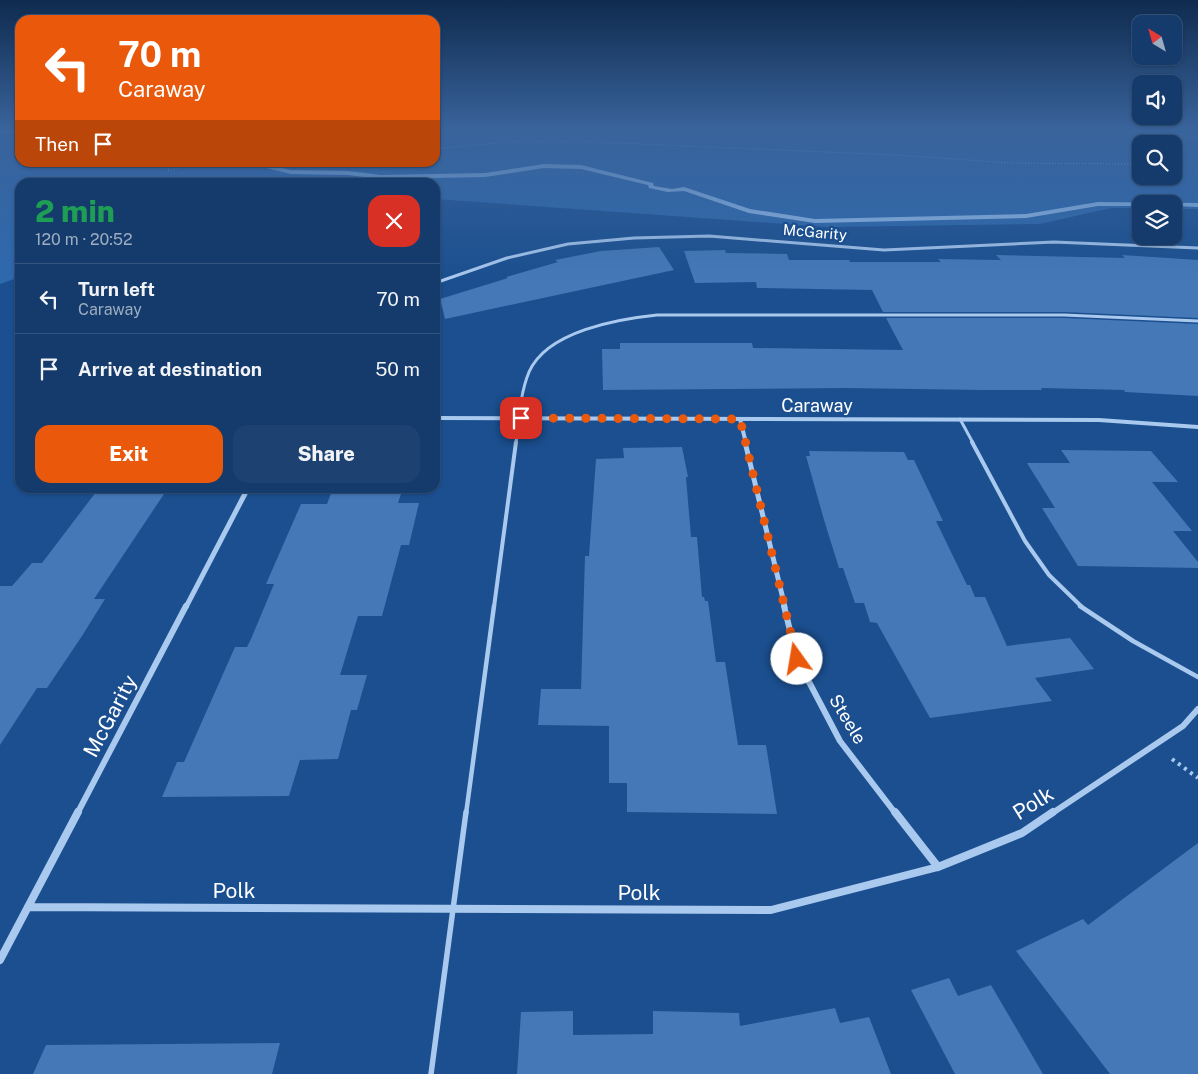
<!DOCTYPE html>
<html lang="en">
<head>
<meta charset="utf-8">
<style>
  :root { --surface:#143b6b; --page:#1d4271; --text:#f1f3f6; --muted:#9dadc1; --line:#33557e; --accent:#ea580c }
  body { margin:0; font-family:"Public Sans",sans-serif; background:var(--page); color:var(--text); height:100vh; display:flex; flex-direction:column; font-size:19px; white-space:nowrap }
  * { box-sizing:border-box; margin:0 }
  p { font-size:16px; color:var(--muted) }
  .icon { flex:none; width:28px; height:28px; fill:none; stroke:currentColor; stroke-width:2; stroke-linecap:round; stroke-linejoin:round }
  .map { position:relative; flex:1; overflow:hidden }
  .side { position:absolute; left:15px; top:178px; width:425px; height:315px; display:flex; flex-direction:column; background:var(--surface); border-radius:15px; box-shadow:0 1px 4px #0004,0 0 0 1px var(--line) }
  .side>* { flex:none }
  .top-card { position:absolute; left:15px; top:15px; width:425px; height:152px; border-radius:15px; box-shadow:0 1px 4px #0004,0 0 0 1px var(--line); background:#ea580c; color:#fff; overflow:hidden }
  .needle { width:32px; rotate:323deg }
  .buttons { position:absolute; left:1132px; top:15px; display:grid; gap:10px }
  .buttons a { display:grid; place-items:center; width:50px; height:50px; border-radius:10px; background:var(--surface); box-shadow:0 1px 4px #0004,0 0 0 1px var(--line); font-size:25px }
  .pin { position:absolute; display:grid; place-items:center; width:42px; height:42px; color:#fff; margin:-21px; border-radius:10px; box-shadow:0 2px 8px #0006 }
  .me { position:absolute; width:55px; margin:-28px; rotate:347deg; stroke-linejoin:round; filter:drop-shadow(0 0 4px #0008) }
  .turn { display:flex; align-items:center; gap:18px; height:105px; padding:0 20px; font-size:22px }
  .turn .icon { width:65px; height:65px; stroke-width:2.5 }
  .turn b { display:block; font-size:35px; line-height:42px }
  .then { display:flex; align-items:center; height:48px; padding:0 20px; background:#0003; gap:10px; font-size:19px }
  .round { display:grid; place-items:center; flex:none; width:52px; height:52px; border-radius:15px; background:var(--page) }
  .head { display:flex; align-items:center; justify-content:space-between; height:85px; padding:0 20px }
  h1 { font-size:30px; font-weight:800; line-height:38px; color:#1e9e55 }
  .button { display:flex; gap:10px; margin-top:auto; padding:10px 20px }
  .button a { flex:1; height:58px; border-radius:15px; background:var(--accent); color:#fff; font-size:20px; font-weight:800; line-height:58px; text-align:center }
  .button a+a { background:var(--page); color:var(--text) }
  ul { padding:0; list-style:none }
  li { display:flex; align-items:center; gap:15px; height:70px; padding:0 20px; border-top:1px solid var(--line) }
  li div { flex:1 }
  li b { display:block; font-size:19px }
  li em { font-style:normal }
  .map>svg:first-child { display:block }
  .green { fill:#2e69ad; fill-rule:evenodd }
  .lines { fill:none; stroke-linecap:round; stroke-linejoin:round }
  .stream { fill:#9cc4f0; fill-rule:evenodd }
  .building { fill:#4478b7 }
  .path-far1 { stroke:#a9c9ee; stroke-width:1; stroke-dasharray:1 2; stroke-linecap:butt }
  .path { stroke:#a9c9ee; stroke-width:4; stroke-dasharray:3 4.5; stroke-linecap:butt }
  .service-far3 { stroke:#a9c9ee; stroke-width:3 }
  .service-far2 { stroke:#a9c9ee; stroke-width:4 }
  .service-far1 { stroke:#a9c9ee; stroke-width:4.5 }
  .service { stroke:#a9c9ee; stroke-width:5.5 }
  .minor-far4 { stroke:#a9c9ee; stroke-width:3 }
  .minor-far3 { stroke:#a9c9ee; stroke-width:4 }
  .minor-far2 { stroke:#a9c9ee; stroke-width:5 }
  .minor-far1 { stroke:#a9c9ee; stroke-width:6 }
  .minor { stroke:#a9c9ee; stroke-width:8 }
  .route { stroke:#ea580c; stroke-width:9; stroke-dasharray:0 16.2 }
  .labels { text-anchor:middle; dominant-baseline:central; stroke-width:4.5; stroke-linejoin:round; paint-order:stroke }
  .far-street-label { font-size:15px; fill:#fff; stroke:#1b4f8f }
  .street-label { font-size:18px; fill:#fff; stroke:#1b4f8f }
  .near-street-label { font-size:21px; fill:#fff; stroke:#1b4f8f }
</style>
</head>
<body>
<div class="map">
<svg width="1198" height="1074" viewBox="0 0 1198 1074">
  <rect width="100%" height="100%" fill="#1b4f8f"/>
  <path class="green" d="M 0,128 L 20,128 L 20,162 L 435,162 L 435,128 L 1118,128 L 1198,134 L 1198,209 L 1174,209 L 1174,204 L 1141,204 L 1141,208 L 1111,208 L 1040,224 L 828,227 L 435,199 L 435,182 L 20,182 L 20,277 L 0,284 ZM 1141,144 L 1174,144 L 1174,176 L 1141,176 Z"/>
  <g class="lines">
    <path class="stream" d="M 0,130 L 20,131 L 20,133 L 0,132 Z
      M 242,162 L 254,162 L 291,170 L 348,171 L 381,175 L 485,173 L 544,164 L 581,165 L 653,183 L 654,186 L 672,189 L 684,187 L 750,209 L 815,219 L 1026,214 L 1098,202 L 1198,203 L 1198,207 L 1174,206 L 1174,204 L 1141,204 L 1141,206 L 1098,206 L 1026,218 L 815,223 L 749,213 L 684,191 L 668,192 L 649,188 L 648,185 L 581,169 L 544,168 L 485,177 L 381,179 L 348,175 L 291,174 Z"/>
  </g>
  <path class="building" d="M 659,247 L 674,270 L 445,319 L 440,299 L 508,278 L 506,277 L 558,262 L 555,260 L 601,251 Z
    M 725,250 L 726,253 L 787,254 L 789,260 L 849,260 L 850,262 L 941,262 L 938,259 L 1001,260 L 996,255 L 1125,258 L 1122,255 L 1198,260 L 1198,318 L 1064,312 L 883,312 L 872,290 L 757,288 L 756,282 L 695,283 L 684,251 Z
    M 886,318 L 1064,318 L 1198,324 L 1198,396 L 1125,392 L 1124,390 L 1041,388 L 1042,390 L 982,390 L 846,388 L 603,390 L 602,349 L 620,349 L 620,343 L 752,343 L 753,348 L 903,350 Z
    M 682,447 L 688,477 L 686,477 L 691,537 L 697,537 L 702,597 L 704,597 L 705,601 L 708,601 L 716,662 L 725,662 L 738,745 L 766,745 L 777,814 L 627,812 L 627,783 L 609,783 L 609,726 L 538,725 L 541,689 L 581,689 L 585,556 L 589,556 L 596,459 L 624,458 L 623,448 Z
    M 1061,450 L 1151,451 L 1178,482 L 1152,482 L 1192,531 L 1173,531 L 1198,562 L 1198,568 L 1078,566 L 1042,508 L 1055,508 L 1027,463 L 1070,463 Z
    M 809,451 L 904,452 L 908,460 L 914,460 L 943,521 L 936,521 L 967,585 L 970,585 L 975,597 L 985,597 L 1007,646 L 1070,638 L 1094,669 L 1035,678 L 1052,701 L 930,718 L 877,623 L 870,622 L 864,603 L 855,603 L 843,568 L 839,568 L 824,520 L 806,456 L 810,456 Z
    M 99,488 L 168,488 L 94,599 L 105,599 L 82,636 L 47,688 L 37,688 L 0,745 L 0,586 L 12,586 L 32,563 L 42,563 Z
    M 333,488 L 403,488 L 398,503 L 419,503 L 409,545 L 401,545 L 382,616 L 358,616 L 340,675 L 367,675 L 357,710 L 351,710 L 338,759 L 300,760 L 289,796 L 162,797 L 177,762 L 184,762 L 235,647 L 247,647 L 251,639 L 274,584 L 266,584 L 301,504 L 327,504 Z
    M 1198,843 L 1198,1074 L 1110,1074 L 1016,951 L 1083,919 L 1088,925 Z
    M 949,978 L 958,996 L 991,985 L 1043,1074 L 955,1074 L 911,990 Z
    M 835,1008 L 840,1023 L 869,1017 L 891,1074 L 517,1074 L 521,1012 L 573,1011 L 573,1035 L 653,1034 L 653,1011 L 739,1013 L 740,1026 Z
    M 280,1043 L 272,1074 L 33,1074 L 46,1045 Z"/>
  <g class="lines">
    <path class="path-far1" d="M 1092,128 L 1198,138
      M 1170,144 L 1168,140 L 1174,137
      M 1174,148 L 1180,159 L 1174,163
      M 435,149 L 504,142 L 592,142 L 897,155 L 1009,163 L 1141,164
      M 169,162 L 168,171 L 181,167 L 169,166"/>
    <path class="path" d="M 1172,759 L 1198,778"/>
    <path class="service-far3" d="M 960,419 L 973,443
      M 516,443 C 519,419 520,394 529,372 C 547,331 618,319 657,315 L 1064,315 L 1198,321"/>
    <path class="service-far2" d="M 972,442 L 1025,541 L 1049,575 L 1082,607
      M 494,607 L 516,442"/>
    <path class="service-far1" d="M 1080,606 L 1133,641 L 1198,677
      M 466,814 L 494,606"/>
    <path class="service" d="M 431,1074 L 466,812"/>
    <path class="minor-far4" d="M 435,283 L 507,258 L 568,244 L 634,238 L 709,236 L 884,250 L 1054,242 L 1198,248"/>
    <path class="minor-far3" d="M 435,418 L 1099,420 L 1198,427
      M 740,419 L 746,443"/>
    <path class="minor-far2" d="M 745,442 L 785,607
      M 186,607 L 248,488"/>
    <path class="minor-far1" d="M 784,606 L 797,659 L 840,741 L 896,814
      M 77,814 L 186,606
      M 1051,814 L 1183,726 L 1198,709"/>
    <path class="minor" d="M 895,812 L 938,867
      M 28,907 L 771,910 L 938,867 L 1022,833 L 1053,812
      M 0,960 L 78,812"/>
  </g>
  <linearGradient id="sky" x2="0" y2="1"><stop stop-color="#0f2b4f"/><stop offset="0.46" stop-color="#39639b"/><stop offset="1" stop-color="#39639b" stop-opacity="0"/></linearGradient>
  <rect width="1198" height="278" fill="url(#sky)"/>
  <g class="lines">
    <path class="route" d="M 521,418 L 740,419 L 797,659"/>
  </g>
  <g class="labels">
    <g class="far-street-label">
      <text transform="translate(815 232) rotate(5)">McGarity</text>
    </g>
    <g class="street-label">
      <text x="817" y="405">Caraway</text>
      <text transform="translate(848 719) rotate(59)">Steele</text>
    </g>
    <g class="near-street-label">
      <text transform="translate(110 716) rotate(-62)">McGarity</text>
      <text transform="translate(1033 803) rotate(-32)">Polk</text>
      <text x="234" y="890">Polk</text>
      <text x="639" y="892">Polk</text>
    </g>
  </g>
</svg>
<div class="buttons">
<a><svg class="needle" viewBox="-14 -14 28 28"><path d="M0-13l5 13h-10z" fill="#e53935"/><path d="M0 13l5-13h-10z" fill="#9dadc1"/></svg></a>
<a><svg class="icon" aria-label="sound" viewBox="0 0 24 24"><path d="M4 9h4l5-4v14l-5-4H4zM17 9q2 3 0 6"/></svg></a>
<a><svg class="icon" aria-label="search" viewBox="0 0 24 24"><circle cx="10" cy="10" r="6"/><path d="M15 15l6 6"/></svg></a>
<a><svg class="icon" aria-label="layers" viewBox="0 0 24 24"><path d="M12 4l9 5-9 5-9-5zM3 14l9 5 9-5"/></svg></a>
</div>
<div class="pin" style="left:521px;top:418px;background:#d93025"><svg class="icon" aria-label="arrive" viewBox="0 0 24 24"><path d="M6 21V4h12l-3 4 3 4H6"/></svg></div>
<svg class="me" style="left:797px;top:659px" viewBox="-20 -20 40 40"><circle r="19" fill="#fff"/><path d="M0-13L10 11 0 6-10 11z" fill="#ea580c"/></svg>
<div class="top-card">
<div class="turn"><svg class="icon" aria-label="left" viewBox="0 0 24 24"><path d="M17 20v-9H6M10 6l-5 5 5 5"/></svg><div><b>70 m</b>Caraway</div></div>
<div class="then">Then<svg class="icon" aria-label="arrive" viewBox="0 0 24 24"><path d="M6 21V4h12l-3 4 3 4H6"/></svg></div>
</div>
<section class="side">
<div class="head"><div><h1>2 min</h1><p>120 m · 20:52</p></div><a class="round" style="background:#d93025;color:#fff"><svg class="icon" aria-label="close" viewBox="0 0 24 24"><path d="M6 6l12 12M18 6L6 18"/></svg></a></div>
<ul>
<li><svg class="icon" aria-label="left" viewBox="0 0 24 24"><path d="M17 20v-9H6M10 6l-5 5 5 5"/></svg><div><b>Turn left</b><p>Caraway</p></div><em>70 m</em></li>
<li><svg class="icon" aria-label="arrive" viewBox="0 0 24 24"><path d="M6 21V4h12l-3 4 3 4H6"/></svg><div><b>Arrive at destination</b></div><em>50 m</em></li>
</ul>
<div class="button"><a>Exit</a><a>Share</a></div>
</section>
</div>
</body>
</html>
